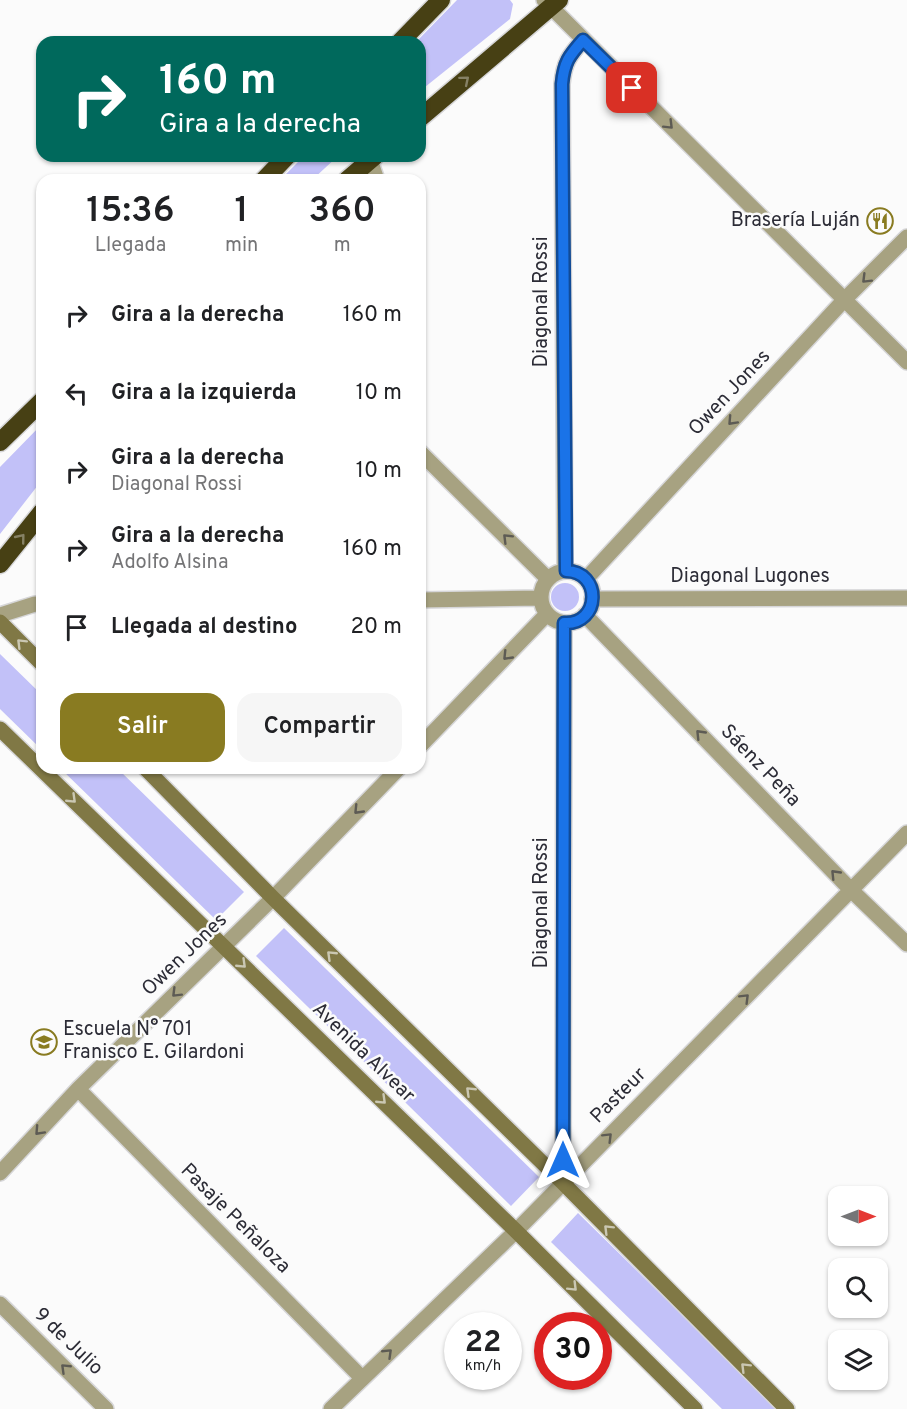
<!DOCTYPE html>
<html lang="es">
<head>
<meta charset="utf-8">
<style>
  :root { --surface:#fff; --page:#f6f6f6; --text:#202124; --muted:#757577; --accent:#897b21 }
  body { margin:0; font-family:Overpass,sans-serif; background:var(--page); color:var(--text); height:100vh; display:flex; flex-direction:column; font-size:22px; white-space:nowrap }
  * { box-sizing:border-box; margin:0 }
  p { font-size:20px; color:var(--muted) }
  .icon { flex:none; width:33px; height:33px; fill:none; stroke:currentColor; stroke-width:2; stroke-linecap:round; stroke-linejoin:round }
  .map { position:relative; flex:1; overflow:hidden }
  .panel { position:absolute; left:36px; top:174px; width:390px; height:600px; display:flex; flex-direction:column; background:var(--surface); border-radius:18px; box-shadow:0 2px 4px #0004 }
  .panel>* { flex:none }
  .hud { position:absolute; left:36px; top:36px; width:390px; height:126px; border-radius:18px; box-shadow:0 2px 4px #0004; background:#00695c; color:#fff; overflow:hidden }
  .needle { width:39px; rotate:90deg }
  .controls { position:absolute; left:828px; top:1186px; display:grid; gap:12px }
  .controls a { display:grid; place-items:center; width:60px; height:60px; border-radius:12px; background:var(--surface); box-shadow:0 2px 4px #0004; font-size:30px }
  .speed { position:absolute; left:444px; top:1312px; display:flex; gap:12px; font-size:30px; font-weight:700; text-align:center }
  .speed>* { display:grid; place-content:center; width:78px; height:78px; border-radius:50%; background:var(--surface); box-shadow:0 2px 4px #0004; line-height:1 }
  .speed small { font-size:15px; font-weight:400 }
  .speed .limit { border:9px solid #d22; background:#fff; color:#111 }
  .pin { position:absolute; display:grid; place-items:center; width:51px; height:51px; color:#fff; margin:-26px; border-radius:12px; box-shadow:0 3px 9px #0006 }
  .me { position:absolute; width:66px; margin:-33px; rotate:0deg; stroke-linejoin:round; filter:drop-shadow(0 0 4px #0008) }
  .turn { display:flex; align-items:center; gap:21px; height:126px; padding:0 24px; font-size:27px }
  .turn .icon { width:78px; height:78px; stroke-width:2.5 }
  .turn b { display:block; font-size:42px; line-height:51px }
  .eta { display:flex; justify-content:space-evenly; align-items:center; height:102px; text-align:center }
  .eta b { font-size:36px; font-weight:600; line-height:42px }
  .cta { display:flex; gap:12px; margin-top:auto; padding:12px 24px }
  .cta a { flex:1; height:69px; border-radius:18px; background:var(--accent); color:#fff; font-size:24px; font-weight:600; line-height:69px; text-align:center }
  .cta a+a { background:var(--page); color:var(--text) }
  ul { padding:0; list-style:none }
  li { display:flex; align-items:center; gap:18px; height:78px; padding:0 24px }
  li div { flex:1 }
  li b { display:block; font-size:22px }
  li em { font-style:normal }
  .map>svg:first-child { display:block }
  .green { fill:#c2c1f8 }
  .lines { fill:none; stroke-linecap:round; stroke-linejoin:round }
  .street-casing { stroke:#d6d6d8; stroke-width:18 }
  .secondary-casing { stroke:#d6d6d8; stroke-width:18 }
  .highway-casing { stroke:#d6d6d8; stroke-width:21 }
  .street { stroke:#a7a281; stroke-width:15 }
  .secondary { stroke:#807845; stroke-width:15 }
  .highway { stroke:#474014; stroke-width:18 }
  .oneway { stroke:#868165 }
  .oneway2 { stroke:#5d5b54 }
  .oneway3 { stroke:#cac7b2 }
  .route-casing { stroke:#114b97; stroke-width:15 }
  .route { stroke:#1a73e8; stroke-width:10 }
  .labels { text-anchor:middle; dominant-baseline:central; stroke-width:5; stroke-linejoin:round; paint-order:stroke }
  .poi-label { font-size:20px; fill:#2c2c36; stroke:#fbfbfb; text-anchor:end }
  .street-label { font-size:20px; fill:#2c2c36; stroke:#fbfbfb }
</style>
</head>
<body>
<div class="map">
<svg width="907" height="1409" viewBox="0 0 907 1409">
  <rect width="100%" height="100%" fill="#fbfbfb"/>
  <path class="green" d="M 457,0 L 510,0 L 513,4 L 510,19 L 420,91 L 420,42 L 416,42 Z
    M 304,156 L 338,156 L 312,180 L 280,180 Z
    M 42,424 L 42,480 L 0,534 L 0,467 Z
    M551 597a14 14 0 1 1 28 0a14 14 0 1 1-28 0Z
    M 0,654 L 42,695 L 42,750 L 0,709 Z
    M 60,768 L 117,768 L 244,892 L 216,920 Z
    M 284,928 L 539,1177 L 511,1206 L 256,956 Z
    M 578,1213 L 778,1409 L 722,1409 L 551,1242 Z"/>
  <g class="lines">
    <g class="street-casing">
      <path id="street" d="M 544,0 L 907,362
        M 370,160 L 377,180
        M 420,452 L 548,579
        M 565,571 L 562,84 C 564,62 569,56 583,40
        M541 597a26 26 0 1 1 52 0a26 26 0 1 1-52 0Z
        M 586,579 L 845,299 L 907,237
        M 592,599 L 907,598
        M 420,600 L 541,598
        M 0,615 L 35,604 L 42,604
        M 585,615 L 851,890 L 907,944
        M 420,746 L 547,614
        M 78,1089 L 362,1378
        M 0,1173 L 78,1089 L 273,898 L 399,768
        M 563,1183 L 564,623
        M 0,1304 L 106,1409
        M 331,1409 L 516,1231 L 907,833"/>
    </g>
    <g class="secondary-casing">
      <path id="secondary" d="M 0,622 L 42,664
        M 0,729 L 516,1231 L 695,1409
        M 145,768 L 273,898 L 563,1183 L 787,1409"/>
    </g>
    <g class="highway-casing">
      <path id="highway" d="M 400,42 L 441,0
        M 420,118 L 559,0
        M 264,180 L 287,156
        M 347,180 L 375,156
        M 0,442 L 42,401
        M 0,564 L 42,512"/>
    </g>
    <use href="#street" class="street"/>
    <use href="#secondary" class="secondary"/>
    <use href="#highway" class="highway"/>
  </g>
  <defs><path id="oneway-chevron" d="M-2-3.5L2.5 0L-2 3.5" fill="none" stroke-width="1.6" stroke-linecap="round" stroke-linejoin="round" transform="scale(1.5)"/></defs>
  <g class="oneway">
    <use href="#oneway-chevron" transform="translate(465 80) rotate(-40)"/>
    <use href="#oneway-chevron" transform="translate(21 538) rotate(-51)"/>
  </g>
  <g class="oneway2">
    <use href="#oneway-chevron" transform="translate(669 125) rotate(45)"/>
    <use href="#oneway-chevron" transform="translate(866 279) rotate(135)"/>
    <use href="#oneway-chevron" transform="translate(732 421) rotate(133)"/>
    <use href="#oneway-chevron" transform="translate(507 538) rotate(-135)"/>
    <use href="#oneway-chevron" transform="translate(507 656) rotate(134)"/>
    <use href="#oneway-chevron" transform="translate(700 734) rotate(-134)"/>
    <use href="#oneway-chevron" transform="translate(358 810) rotate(134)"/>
    <use href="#oneway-chevron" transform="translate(835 874) rotate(-134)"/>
    <use href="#oneway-chevron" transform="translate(176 993) rotate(135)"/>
    <use href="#oneway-chevron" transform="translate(745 998) rotate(-45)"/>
    <use href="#oneway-chevron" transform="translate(39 1131) rotate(133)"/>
    <use href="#oneway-chevron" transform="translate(608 1137) rotate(-45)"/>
    <use href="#oneway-chevron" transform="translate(388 1353) rotate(-44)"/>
    <use href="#oneway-chevron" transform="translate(65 1368) rotate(-136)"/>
  </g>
  <g class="oneway3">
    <use href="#oneway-chevron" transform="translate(21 643) rotate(-135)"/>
    <use href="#oneway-chevron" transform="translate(72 799) rotate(44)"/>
    <use href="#oneway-chevron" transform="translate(331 955) rotate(-136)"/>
    <use href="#oneway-chevron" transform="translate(242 964) rotate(44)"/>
    <use href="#oneway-chevron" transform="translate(470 1091) rotate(-136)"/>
    <use href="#oneway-chevron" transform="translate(382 1100) rotate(44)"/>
    <use href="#oneway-chevron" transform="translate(608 1229) rotate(-135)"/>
    <use href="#oneway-chevron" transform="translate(573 1287) rotate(45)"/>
    <use href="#oneway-chevron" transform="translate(745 1367) rotate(-135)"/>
  </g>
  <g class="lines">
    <g class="route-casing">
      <path id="route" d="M 563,1160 L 564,623 C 601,625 602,571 566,571 L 562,84 C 564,62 569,56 583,40 L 632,88"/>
    </g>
    <use href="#route" class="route"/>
  </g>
  <defs>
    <g id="restaurant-ring" transform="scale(1.35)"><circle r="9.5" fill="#fbfbfb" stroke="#897b21" stroke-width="1.5"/><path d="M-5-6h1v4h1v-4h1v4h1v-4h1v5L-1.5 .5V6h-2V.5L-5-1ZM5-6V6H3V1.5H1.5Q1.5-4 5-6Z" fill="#897b21"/></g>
    <g id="school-ring" transform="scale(1.35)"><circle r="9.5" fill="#fbfbfb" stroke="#897b21" stroke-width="1.5"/><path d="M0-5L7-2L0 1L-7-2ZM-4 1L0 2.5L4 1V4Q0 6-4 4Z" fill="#897b21"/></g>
  </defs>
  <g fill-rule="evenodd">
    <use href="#restaurant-ring" x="880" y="221"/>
    <use href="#school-ring" x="44" y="1042"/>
  </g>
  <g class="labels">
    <g class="poi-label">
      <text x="860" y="221">Brasería Luján</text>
      <text x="63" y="1030" text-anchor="start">Escuela N° 701<tspan x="63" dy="23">Franisco E. Gilardoni</tspan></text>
    </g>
    <g class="street-label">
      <text transform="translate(542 302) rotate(-90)">Diagonal Rossi</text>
      <text transform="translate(730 393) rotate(-47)">Owen Jones</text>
      <text x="750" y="577">Diagonal Lugones</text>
      <text transform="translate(760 766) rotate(46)">Sáenz Peña</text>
      <text transform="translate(542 903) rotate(-90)">Diagonal Rossi</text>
      <text transform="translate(185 955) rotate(-44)">Owen Jones</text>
      <text transform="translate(363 1053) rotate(44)">Avenida Alvear</text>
      <text transform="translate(619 1096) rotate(-45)">Pasteur</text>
      <text transform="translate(235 1219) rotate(45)">Pasaje Peñaloza</text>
      <text transform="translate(68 1342) rotate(44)">9 de Julio</text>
    </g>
  </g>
</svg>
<div class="controls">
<a><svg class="needle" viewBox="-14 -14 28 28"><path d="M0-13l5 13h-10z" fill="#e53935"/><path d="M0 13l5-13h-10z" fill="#757577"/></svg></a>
<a><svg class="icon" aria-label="search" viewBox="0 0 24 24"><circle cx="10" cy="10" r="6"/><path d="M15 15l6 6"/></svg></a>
<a><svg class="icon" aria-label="layers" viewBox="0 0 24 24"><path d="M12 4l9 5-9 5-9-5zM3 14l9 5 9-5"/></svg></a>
</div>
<div class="speed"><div>22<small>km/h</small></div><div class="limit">30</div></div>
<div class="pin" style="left:632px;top:88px;background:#d93025"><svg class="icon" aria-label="arrive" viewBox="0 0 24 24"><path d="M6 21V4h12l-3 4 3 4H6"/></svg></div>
<svg class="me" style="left:563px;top:1160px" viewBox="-20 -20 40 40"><path d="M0-17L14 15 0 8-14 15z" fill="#1a73e8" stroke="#fff" stroke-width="4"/></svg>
<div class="hud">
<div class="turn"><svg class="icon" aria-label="right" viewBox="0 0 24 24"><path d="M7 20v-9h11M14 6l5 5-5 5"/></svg><div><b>160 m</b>Gira a la derecha</div></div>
</div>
<section class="panel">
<div class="eta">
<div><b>15:36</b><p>Llegada</p></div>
<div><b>1</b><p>min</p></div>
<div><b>360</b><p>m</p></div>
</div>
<ul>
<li><svg class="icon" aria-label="right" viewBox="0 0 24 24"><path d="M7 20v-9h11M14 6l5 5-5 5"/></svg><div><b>Gira a la derecha</b></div><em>160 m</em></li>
<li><svg class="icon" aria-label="left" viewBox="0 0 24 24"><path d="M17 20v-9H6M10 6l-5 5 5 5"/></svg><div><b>Gira a la izquierda</b></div><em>10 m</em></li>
<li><svg class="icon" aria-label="right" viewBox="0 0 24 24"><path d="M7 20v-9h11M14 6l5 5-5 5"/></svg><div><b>Gira a la derecha</b><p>Diagonal Rossi</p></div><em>10 m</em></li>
<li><svg class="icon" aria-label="right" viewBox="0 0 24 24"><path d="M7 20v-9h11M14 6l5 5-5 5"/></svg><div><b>Gira a la derecha</b><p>Adolfo Alsina</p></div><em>160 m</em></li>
<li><svg class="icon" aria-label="arrive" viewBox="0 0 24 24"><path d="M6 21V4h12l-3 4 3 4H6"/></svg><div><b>Llegada al destino</b></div><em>20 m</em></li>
</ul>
<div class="cta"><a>Salir</a><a>Compartir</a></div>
</section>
</div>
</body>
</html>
